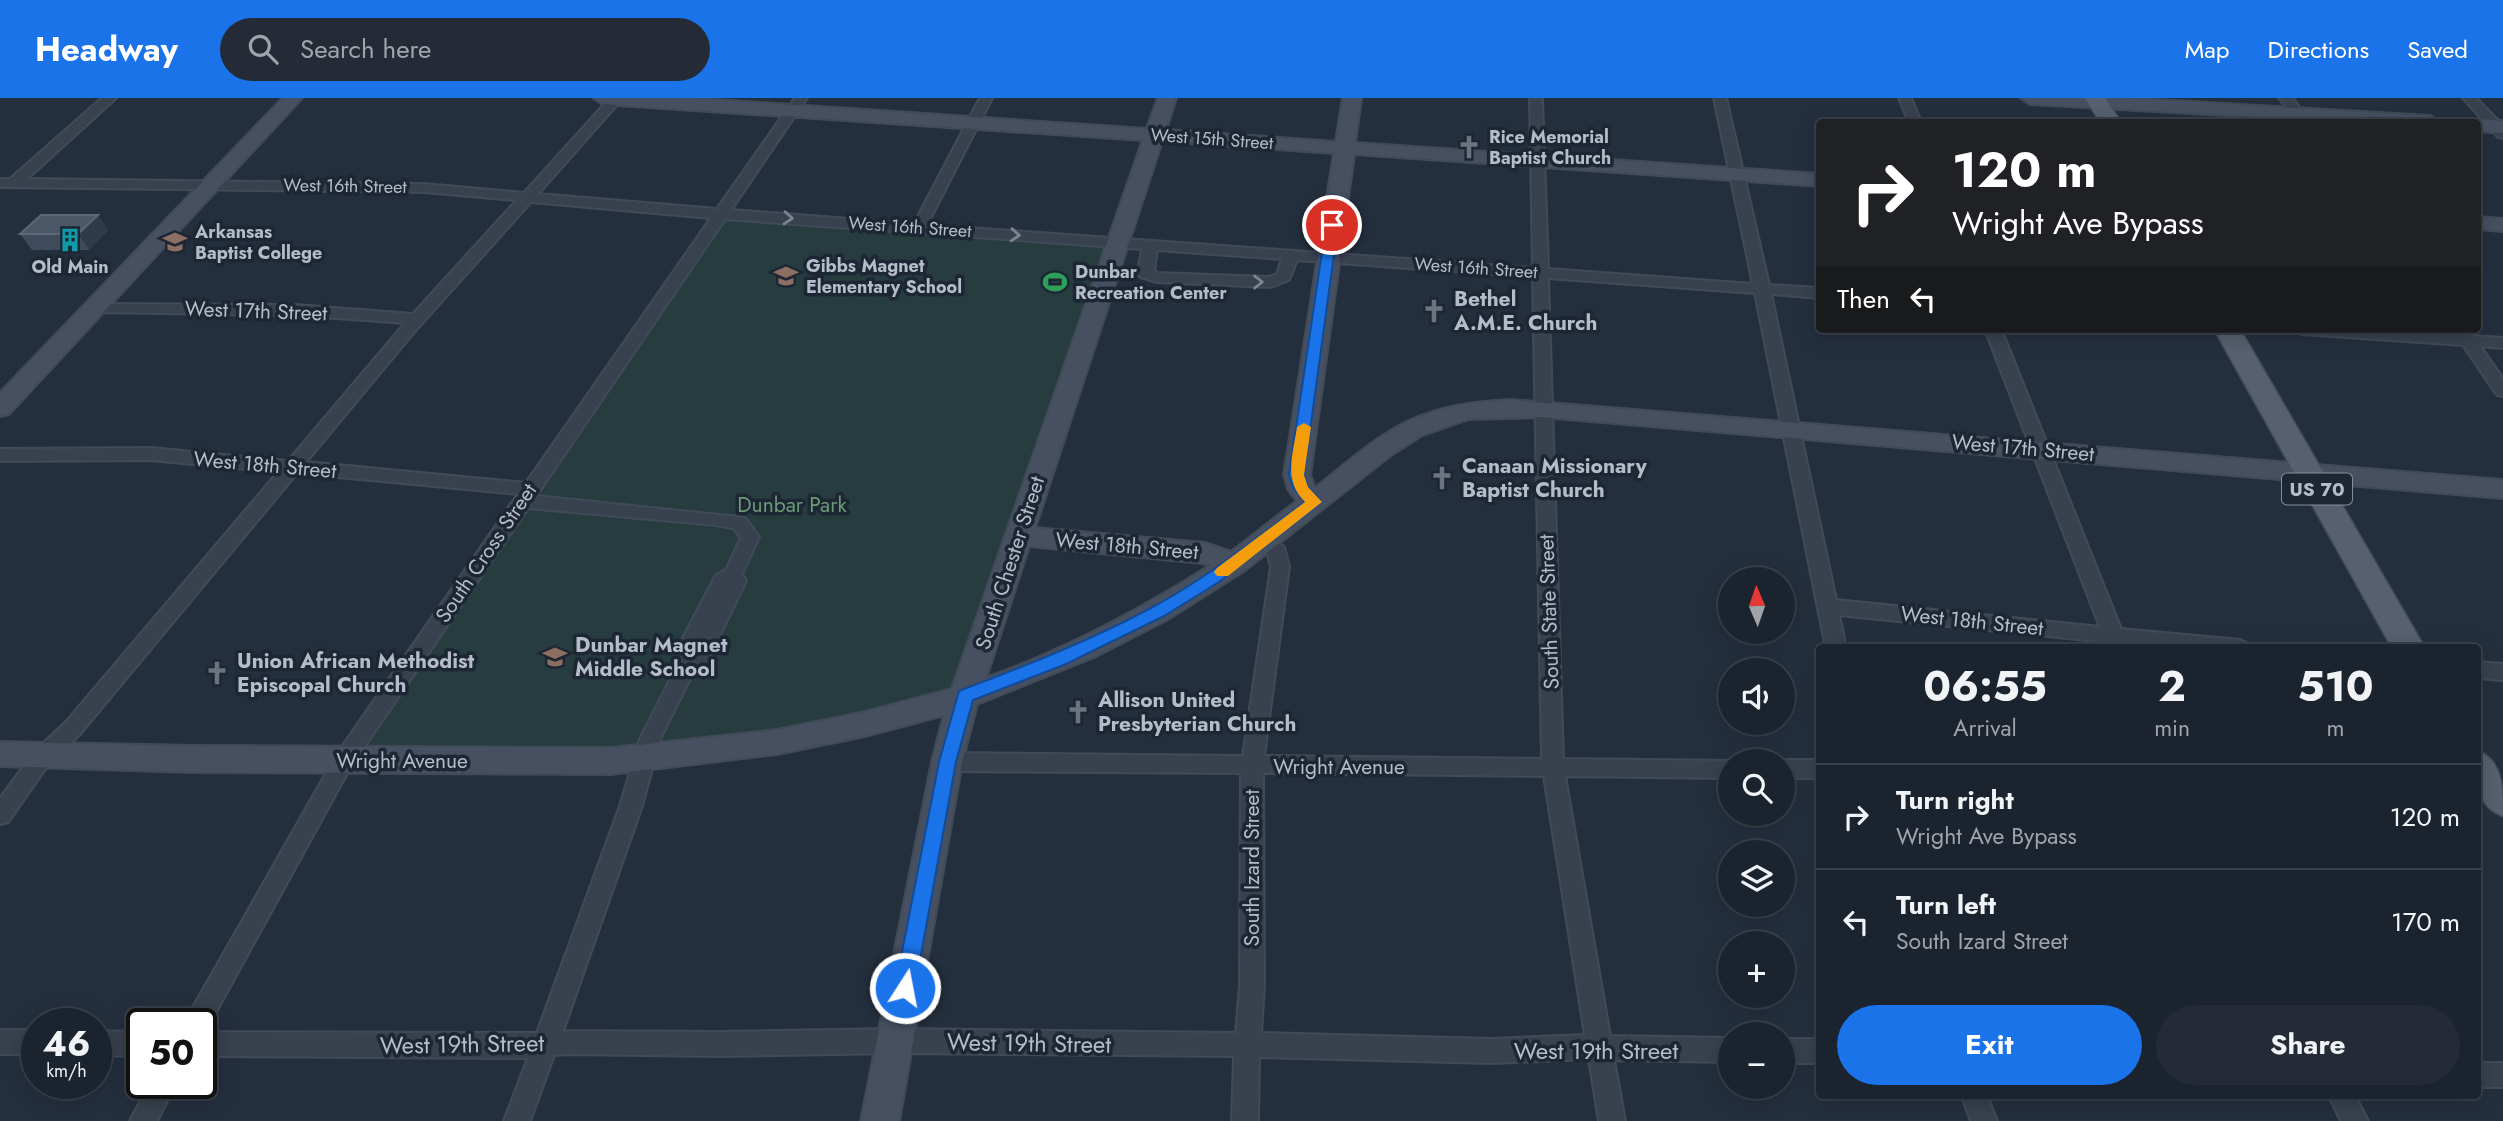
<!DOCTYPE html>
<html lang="en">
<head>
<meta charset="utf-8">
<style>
  :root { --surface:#1b232e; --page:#242b36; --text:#f1f3f6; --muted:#a0a4aa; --line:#39404a; --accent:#1a73e8 }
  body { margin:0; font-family:Jost,sans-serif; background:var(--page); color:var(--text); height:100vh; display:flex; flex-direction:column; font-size:26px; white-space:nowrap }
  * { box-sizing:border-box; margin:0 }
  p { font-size:23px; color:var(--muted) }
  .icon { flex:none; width:38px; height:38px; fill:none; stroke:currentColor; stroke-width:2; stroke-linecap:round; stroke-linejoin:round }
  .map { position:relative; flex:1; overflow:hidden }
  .details { position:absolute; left:1816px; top:546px; width:665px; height:455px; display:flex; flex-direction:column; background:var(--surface); border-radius:7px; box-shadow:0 4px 18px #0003,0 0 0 2px var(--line) }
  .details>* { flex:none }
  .top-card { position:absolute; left:1816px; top:21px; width:665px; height:214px; border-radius:7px; box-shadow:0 4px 18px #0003,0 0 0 2px var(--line); background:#202124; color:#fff; overflow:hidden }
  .needle { width:46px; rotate:358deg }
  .tools { position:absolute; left:1718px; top:469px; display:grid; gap:14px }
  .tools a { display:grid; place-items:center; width:77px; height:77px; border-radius:50%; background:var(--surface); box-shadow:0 4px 18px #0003,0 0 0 2px var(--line); font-size:35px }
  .speed { position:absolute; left:21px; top:910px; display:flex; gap:14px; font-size:35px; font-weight:700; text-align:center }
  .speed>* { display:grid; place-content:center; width:91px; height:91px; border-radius:50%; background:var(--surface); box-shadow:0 4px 18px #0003,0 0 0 2px var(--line); line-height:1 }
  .speed small { font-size:18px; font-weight:400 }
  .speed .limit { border:4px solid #111; border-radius:10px; background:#fff; color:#111 }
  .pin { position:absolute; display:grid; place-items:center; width:60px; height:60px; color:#fff; margin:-30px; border:4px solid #fff; border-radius:50%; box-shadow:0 2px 7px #0007 }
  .me { position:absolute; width:77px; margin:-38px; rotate:11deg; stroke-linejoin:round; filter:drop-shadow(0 0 5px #0008) }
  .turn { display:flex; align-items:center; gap:24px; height:147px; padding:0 21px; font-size:32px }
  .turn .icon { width:91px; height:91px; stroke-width:2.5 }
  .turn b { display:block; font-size:49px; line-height:60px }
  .then { display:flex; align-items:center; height:66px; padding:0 21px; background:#0003; gap:14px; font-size:26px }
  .eta { display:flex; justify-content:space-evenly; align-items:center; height:119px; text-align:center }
  .eta b { font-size:42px; font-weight:700; line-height:49px }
  .action { display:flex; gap:14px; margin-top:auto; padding:14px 21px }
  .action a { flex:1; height:80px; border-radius:42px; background:var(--accent); color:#fff; font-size:28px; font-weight:700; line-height:80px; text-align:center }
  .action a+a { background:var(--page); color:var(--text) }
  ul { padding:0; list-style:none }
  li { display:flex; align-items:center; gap:21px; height:105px; padding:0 21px; border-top:2px solid var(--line) }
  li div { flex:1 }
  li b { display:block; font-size:26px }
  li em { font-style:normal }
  header { display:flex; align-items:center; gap:42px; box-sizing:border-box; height:98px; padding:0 35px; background:var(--accent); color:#fff }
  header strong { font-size:33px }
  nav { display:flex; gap:38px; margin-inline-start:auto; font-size:24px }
  .search { width:490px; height:63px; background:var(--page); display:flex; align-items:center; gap:18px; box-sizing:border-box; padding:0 24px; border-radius:38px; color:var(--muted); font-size:26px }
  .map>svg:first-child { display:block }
  .green { fill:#263c3f }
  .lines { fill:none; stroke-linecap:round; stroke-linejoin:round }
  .street-casing { stroke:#414a57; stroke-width:4 }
  .secondary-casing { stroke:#414a57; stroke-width:4 }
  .primary-casing { stroke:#414a57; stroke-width:3 }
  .street { fill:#38414e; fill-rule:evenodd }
  .secondary { fill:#465061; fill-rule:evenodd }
  .primary { fill:#56606e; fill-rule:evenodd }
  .wall { fill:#3f4b5c }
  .shaded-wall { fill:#2f3b4b }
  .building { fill:#4b5868; stroke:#5c6777; stroke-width:2 }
  .oneway { stroke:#7c8592 }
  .route { fill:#1a73e8; stroke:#114b97; stroke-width:2 }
  .slow { fill:#f59e0b }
  .labels { text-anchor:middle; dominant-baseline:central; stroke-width:7; stroke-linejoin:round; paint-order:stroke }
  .far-poi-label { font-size:18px; font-weight:bold; fill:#b4bcc9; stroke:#1d2633; text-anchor:start }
  .far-street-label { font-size:18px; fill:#b4bcc9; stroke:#1d2633 }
  .shield { fill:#1d2633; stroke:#878f9c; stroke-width:2 }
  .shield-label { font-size:19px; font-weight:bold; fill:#b4bcc9 }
  .poi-label { font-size:21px; font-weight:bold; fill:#b4bcc9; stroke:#1d2633; text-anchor:start }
  .street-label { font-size:21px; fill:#b4bcc9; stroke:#1d2633 }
  .park-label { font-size:21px; fill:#6b9a76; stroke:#1d2633 }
  .near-street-label { font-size:24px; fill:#b4bcc9; stroke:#1d2633 }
</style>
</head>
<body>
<header>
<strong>Headway</strong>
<div class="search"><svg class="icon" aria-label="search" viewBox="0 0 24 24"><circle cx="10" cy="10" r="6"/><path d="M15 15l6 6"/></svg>Search here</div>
<nav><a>Map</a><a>Directions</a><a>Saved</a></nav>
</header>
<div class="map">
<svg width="2503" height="1023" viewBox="0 0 2503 1023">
  <rect width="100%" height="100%" fill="#242f3e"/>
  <path class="green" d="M 720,116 L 1119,144 L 965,598 L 643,661 L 344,662 Z"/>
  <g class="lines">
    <g class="street-casing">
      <path id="street" d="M 102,0 L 116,0 L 27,81 L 424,86 L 524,95 L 610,0 L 623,0 L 538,96 L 717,111 L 795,0 L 807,0 L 731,112 L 914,126 L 980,0 L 992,0 L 927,127 L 1533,170 L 1530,0 L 1542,0 L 1548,171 L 1753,186 L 1714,0 L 1726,0 L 1769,187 L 1820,190 L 1820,200 L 1771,196 L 1836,502 L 2100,529 L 1985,231 L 2001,231 L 2121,531 L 2240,542 L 2247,545 L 2250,550 L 2161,550 L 2127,546 L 2125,550 L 2109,550 L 2106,544 L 1839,517 L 1846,550 L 1826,550 L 1755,195 L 1548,180 L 1563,661 L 1734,663 L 1731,663 L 1731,680 L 1565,678 L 1610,938 L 1731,940 L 1731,964 L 1614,962 L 1625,1023 L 1599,1023 L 1589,961 L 1491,965 L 1259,959 L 1258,1023 L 1232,1023 L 1234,958 L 895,955 L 720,958 L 568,956 L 554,957 L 530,1023 L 504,1023 L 528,960 L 201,958 L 201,926 L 185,926 L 188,918 L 337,656 L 518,396 L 297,375 L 80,636 L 50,664 L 8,724 L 0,726 L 0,700 L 36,652 L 66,624 L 278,374 L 151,362 L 0,363 L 0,351 L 151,350 L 288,363 L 405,225 L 296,217 L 94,214 L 89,212 L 86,209 L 89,206 L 296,207 L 413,216 L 517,102 L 424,94 L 0,89 L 0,81 L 10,81 ZM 531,104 L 711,120 L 526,385 L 306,364 L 415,233 ZM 725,121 L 1142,151 L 1138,176 L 1141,179 L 1157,184 L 1271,189 L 1289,182 L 1297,162 L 1533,179 L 1542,661 L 1264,658 L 1289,469 L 1284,449 L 1263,437 L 1256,439 L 1254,444 L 1268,457 L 1271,469 L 1243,658 L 947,655 L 940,658 L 936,664 L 940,670 L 947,673 L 1241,675 L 1240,887 L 1236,935 L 895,931 L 720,934 L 563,933 L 642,708 L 660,641 L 694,573 L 705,567 L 708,562 L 746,483 L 742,476 L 759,439 L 745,420 L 739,419 L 536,398 ZM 1157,152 L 1282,161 L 1277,176 L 1269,179 L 1158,175 L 1154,173 ZM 528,410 L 716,427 L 733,430 L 741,440 L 726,472 L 716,477 L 673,559 L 676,568 L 674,574 L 640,641 L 620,708 L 537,935 L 205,934 L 351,668 ZM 1263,675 L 1544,678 L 1585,937 L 1491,941 L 1261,935 L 1264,887 Z
        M 1899,0 L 1911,0 L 1921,24 L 1909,24 Z
        M 2279,0 L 2292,0 L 2310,24 L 2298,24 Z
        M 2463,0 L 2476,0 L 2503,28 L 2503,40 L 2498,39 Z
        M 2294,231 L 2371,231 L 2456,237 L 2464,232 L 2473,238 L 2503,240 L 2503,250 L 2480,248 L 2503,281 L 2503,298 L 2497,297 L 2463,247 L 2302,236 Z
        M 2478,564 L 2503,566 L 2503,582 L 2478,580 Z
        M 1783,662 L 1820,662 L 1820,680 L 1783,680 L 1783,663 L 1780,663 Z
        M 0,932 L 37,932 L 37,956 L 0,956 Z
        M 96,933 L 142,934 L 142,958 L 96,957 Z
        M 1783,941 L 1820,941 L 1820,965 L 1783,965 Z
        M 2478,965 L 2503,965 L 2503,989 L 2478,989 Z
        M 150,985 L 176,985 L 157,1023 L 130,1023 Z
        M 1962,998 L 1987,998 L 1997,1023 L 1971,1023 Z
        M 2329,998 L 2355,998 L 2368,1023 L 2341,1023 Z"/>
    </g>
    <g class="secondary-casing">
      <path id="secondary" d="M 283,0 L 302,0 L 9,316 L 0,318 L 0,295 Z
        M 594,0 L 687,0 L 1147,31 L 1158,0 L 1176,0 L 1166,32 L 1336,44 L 1343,0 L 1361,0 L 1355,45 L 1820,76 L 1820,88 L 1354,56 L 1310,377 L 1315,390 C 1349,364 1383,331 1424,317 C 1452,306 1481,304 1510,302 L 2503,382 L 2503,400 L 1543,319 L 1468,321 L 1422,337 L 1391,357 L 1245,472 L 1168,521 L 1094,559 L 977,606 L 962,664 L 899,1023 L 861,1023 L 932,664 L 944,617 L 865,638 L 777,656 L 611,676 L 194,674 L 0,668 L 0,644 L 194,648 L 611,650 L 777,632 L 865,614 L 952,591 L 1143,42 L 603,6 ZM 1162,43 L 1334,55 L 1284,377 L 1288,391 L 1297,403 L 1231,454 L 1205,445 L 1035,430 ZM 1029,448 L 1203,465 L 1211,467 C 1140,512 1065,552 986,580 Z
        M 2021,0 L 2124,0 L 2430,18 L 2440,24 L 2343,24 L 2030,6 Z
        M 2478,21 L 2503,23 L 2503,35 L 2478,33 L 2478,24 L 2470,24 Z
        M 2478,119 L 2503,121 L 2503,133 L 2478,131 Z"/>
    </g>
    <g class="primary-casing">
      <path id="primary" d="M 2085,0 L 2105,0 L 2121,24 L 2100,24 Z
        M 2214,231 L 2240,231 L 2425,550 L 2392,550 Z
        M 2478,653 C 2503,663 2503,691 2503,718 C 2473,707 2478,680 2478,653 Z"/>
    </g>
    <use href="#street" class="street"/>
    <use href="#secondary" class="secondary"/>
    <use href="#primary" class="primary"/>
  </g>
  <path class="wall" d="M 98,117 L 108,132 L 89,152 L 32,152 L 20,136 Z"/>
  <path class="shaded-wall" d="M 98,117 L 108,132 L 89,152 L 78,136 Z"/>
  <path class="building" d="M 41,117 L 98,117 L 78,136 L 20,136 Z"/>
  <defs><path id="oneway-chevron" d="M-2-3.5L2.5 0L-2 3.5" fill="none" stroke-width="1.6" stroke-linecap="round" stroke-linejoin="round" transform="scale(1.75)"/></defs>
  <g class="oneway">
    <use href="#oneway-chevron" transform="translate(788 120) rotate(4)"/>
    <use href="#oneway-chevron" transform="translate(1015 137) rotate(4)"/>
    <use href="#oneway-chevron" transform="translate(1258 184)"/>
  </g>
  <path class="route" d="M 1332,123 L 1338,127 L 1304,377 L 1308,389 L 1322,404 L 1219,484 L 1164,518 L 1066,566 L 973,602 L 956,664 L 915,890 L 912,897 L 905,899 L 898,897 L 895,890 L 939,664 L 959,593 C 1025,568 1089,543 1151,510 C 1206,481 1255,441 1305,404 L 1294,391 L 1289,377 L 1326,127 Z"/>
  <path class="slow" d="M 1304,325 L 1311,329 L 1304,377 L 1308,389 L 1322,404 L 1228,478 L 1217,478 L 1214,474 L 1217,470 L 1305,404 C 1283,382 1293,357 1297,329 Z"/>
  <defs>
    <g id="church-bare" transform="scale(1.89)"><path d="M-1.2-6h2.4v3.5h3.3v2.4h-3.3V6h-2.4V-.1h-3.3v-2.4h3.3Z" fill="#6b7280" stroke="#1d2633" stroke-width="2.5" paint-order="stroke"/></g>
    <g id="building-bare" transform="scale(1.89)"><path d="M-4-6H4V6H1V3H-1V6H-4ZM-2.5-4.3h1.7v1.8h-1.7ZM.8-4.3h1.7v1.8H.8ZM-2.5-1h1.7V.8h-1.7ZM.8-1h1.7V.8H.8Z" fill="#0f9aa8" stroke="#1d2633" stroke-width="2.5" paint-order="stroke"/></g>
    <g id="university-bare" transform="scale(1.89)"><path d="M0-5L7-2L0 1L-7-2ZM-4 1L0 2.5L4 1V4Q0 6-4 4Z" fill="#8d6e63" stroke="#1d2633" stroke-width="2.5" paint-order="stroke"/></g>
    <g id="school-bare" transform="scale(1.89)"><path d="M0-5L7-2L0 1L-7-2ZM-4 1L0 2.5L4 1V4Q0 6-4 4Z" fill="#8d6e63" stroke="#1d2633" stroke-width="2.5" paint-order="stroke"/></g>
    <g id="stadium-bare" transform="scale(1.89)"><path d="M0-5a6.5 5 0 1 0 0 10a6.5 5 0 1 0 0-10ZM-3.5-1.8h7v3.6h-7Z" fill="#2e9e5b" stroke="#1d2633" stroke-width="2.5" paint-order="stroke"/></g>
  </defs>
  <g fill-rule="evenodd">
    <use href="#church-bare" x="1469" y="49"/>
    <use href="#building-bare" x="70" y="142"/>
    <use href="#university-bare" x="175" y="144"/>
    <use href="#school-bare" x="786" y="178"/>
    <use href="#stadium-bare" x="1055" y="184"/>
    <use href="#church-bare" x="1434" y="213"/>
    <use href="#church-bare" x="1442" y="380"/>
    <use href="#school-bare" x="555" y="559"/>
    <use href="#church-bare" x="217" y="575"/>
    <use href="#church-bare" x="1078" y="614"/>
  </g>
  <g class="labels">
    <g class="far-poi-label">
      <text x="1489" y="39">Rice Memorial<tspan x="1489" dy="21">Baptist Church</tspan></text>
      <text x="195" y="134">Arkansas<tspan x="195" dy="21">Baptist College</tspan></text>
      <text x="806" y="168">Gibbs Magnet<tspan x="806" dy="21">Elementary School</tspan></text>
      <text x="70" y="169" text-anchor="middle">Old Main</text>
      <text x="1075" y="174">Dunbar<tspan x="1075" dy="21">Recreation Center</tspan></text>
    </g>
    <g class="far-street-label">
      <text transform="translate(1212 41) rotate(4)">West 15th Street</text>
      <text transform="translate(345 88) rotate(1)">West 16th Street</text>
      <text transform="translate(910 129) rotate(4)">West 16th Street</text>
      <text transform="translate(1476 170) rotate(4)">West 16th Street</text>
    </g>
    <rect class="shield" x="2282" y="375.5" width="70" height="31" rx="5"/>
    <g class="shield-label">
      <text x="2317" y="391">US 70</text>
    </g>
    <g class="poi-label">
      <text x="1454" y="201">Bethel<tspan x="1454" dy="24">A.M.E. Church</tspan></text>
      <text x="1462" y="368">Canaan Missionary<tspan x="1462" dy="24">Baptist Church</tspan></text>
      <text x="575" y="547">Dunbar Magnet<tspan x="575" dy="24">Middle School</tspan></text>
      <text x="237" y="563">Union African Methodist<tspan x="237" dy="24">Episcopal Church</tspan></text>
      <text x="1098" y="602">Allison United<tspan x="1098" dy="24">Presbyterian Church</tspan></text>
    </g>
    <g class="street-label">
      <text transform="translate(256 213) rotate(2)">West 17th Street</text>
      <text transform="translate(2023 350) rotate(5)">West 17th Street</text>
      <text transform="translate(265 367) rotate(5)">West 18th Street</text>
      <text transform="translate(1127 448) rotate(5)">West 18th Street</text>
      <text transform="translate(486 455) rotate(-56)">South Cross Street</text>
      <text transform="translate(1010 465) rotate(-72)">South Chester Street</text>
      <text transform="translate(1549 514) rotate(-92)">South State Street</text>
      <text transform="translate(1972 523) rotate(6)">West 18th Street</text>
      <text x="402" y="663">Wright Avenue</text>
      <text x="1339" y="669">Wright Avenue</text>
      <text transform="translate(1252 770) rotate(-90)">South Izard Street</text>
    </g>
    <g class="park-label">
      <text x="792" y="407">Dunbar Park</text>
    </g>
    <g class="near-street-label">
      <text transform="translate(1029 945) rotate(1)">West 19th Street</text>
      <text transform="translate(462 946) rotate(-1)">West 19th Street</text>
      <text x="1596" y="952">West 19th Street</text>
    </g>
  </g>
</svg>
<div class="tools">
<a><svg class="needle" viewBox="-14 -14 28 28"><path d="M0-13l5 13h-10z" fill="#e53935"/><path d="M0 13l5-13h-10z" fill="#a0a4aa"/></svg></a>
<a><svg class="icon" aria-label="sound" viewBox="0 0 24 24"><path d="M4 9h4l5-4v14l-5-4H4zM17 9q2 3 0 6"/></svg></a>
<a><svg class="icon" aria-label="search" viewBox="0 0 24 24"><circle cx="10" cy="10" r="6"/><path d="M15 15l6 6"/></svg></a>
<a><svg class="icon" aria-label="layers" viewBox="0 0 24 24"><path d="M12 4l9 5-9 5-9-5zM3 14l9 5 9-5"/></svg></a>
<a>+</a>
<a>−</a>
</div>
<div class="speed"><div>46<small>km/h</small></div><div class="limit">50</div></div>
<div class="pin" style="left:1332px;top:127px;background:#d93025"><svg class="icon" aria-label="arrive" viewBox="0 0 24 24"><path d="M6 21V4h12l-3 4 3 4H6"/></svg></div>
<svg class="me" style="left:905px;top:890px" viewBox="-20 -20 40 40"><circle r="17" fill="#1a73e8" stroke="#fff" stroke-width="3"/><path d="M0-11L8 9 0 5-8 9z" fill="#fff"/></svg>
<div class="top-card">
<div class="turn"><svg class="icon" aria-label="right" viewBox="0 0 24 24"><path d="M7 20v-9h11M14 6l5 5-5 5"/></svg><div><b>120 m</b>Wright Ave Bypass</div></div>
<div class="then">Then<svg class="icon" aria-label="left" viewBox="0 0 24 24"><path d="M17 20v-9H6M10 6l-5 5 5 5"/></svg></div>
</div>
<section class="details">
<div class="eta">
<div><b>06:55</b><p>Arrival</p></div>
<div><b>2</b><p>min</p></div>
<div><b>510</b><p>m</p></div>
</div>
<ul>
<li><svg class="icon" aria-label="right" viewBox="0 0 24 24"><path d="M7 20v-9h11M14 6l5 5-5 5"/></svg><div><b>Turn right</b><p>Wright Ave Bypass</p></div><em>120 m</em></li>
<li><svg class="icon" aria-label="left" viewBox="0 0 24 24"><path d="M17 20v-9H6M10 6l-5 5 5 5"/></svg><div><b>Turn left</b><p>South Izard Street</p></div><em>170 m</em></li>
</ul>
<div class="action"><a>Exit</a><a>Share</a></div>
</section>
</div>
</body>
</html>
